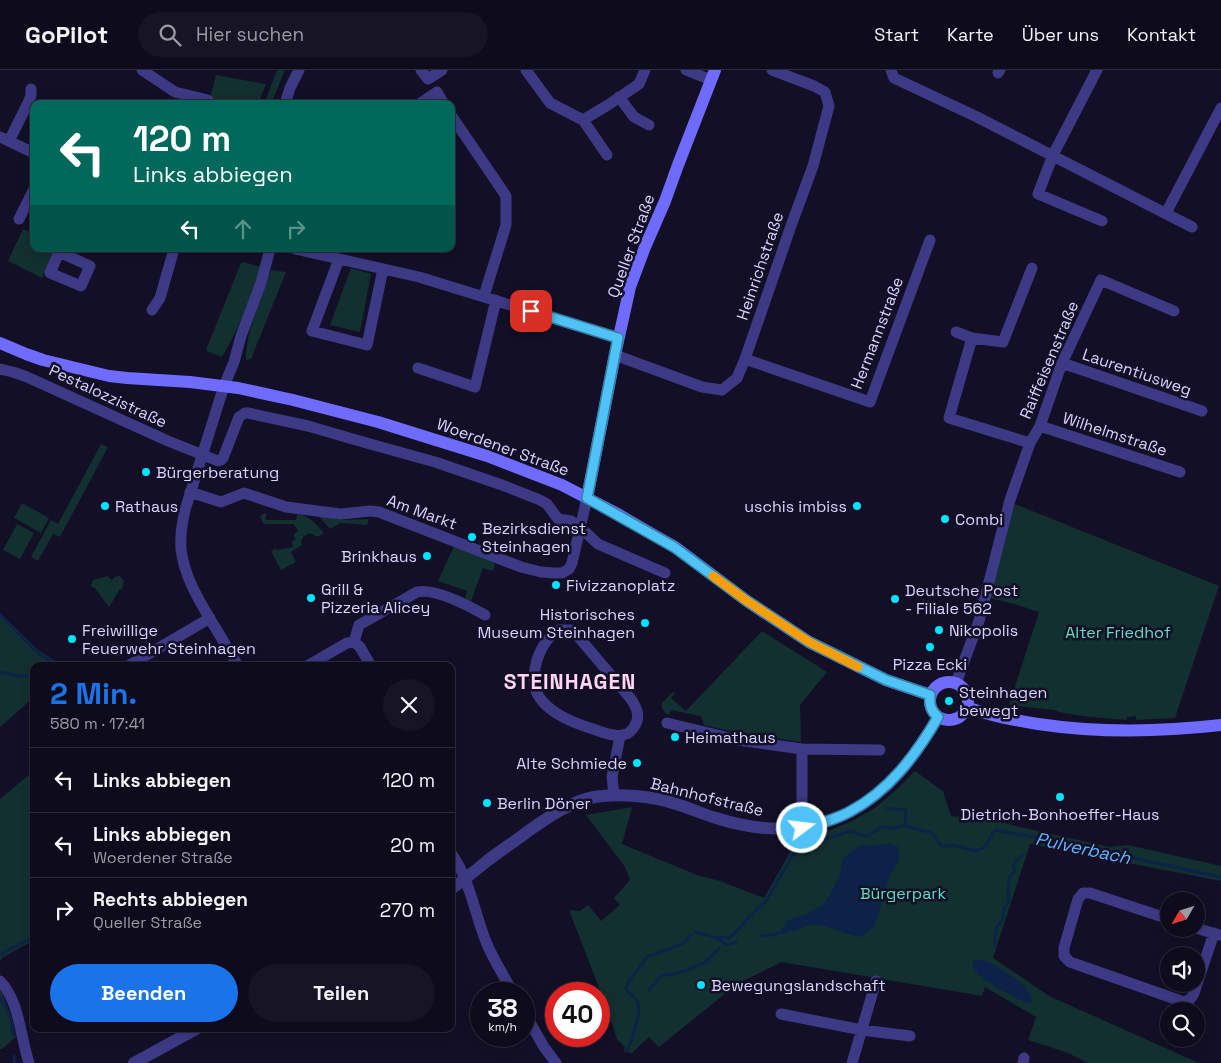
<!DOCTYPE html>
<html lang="de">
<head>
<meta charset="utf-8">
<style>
  :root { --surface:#0e0b1c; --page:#171425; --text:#f1f3f6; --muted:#9b9ba3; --line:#2e2b3b; --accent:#1a73e8 }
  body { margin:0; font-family:"Space Grotesk",sans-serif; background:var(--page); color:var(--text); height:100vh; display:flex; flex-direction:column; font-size:19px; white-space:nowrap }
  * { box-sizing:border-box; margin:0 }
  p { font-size:16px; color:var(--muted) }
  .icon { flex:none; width:28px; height:28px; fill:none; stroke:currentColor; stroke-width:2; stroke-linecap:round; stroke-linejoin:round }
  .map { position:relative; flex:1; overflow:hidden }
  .panel { position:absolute; left:30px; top:592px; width:425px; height:370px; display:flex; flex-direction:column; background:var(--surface); border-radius:10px; box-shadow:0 2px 12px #0003,0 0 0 1px var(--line) }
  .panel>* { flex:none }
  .banner { position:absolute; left:30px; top:30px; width:425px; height:152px; border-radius:10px; box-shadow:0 2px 12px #0003,0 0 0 1px var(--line); background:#00695c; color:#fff; overflow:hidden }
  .needle { width:32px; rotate:231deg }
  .buttons { position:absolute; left:1160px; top:822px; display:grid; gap:10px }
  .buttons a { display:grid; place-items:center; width:45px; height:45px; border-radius:50%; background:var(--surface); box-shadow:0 2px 12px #0003,0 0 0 1px var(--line); font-size:25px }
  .speed { position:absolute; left:470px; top:912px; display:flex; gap:10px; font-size:25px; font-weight:700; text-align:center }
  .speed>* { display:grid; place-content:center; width:65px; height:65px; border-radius:50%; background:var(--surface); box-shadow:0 2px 12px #0003,0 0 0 1px var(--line); line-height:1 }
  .speed small { font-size:12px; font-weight:400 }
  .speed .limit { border:8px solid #d22; background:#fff; color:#111 }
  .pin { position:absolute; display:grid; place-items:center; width:42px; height:42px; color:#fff; margin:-21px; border-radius:10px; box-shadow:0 2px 8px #0006 }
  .me { position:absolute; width:55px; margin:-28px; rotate:75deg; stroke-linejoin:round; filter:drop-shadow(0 0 4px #0008) }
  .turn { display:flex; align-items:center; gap:18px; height:105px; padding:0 20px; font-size:22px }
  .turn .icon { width:65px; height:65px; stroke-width:2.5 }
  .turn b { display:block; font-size:35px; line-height:42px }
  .lanes { display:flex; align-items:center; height:48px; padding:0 20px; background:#0003; justify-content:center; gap:25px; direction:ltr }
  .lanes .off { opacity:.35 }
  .round { display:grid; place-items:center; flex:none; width:52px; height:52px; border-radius:26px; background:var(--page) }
  .summary { display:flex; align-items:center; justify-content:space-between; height:85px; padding:0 20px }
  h1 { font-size:30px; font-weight:700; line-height:38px; color:var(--accent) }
  .button { display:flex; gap:10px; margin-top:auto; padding:10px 20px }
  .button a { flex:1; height:58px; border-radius:30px; background:var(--accent); color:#fff; font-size:20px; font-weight:700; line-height:58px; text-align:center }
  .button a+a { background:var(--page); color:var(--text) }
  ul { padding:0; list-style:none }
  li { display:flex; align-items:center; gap:15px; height:65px; padding:0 20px; border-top:1px solid var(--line) }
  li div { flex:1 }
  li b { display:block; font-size:19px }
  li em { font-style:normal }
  header { display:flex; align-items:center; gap:30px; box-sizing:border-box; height:70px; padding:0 25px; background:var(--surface); border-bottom:1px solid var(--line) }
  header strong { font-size:24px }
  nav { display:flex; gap:28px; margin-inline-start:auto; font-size:18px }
  .search { width:350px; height:45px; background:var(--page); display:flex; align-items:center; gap:12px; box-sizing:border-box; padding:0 18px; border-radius:28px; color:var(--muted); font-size:19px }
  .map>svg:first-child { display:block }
  .green { fill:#12302f }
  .water { fill:#0c2248 }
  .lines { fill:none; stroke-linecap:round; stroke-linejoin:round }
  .stream { stroke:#0c2248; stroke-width:3 }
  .minor { stroke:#3d3a85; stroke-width:11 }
  .tertiary { stroke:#3d3a85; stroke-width:12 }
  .secondary { stroke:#6f6bff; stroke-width:12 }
  .route-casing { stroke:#337fa1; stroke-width:12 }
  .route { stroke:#4fc3f7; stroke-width:9 }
  .slow { stroke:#f59e0b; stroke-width:9 }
  .poi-dot { fill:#00e5ff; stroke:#130f26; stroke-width:2 }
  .labels { text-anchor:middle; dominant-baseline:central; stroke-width:5; stroke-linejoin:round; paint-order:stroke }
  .street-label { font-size:16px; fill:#d9d4ff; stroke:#130f26 }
  .poi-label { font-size:16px; fill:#d9d4ff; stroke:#130f26; text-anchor:start }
  .park-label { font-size:16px; fill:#5fe0c0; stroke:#130f26 }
  .water-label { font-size:18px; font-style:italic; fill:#62b6ff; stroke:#130f26 }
  .district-label { font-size:21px; font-weight:bold; letter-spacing:1px; fill:#ffd6f0; stroke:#130f26 }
</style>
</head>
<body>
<header>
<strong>GoPilot</strong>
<div class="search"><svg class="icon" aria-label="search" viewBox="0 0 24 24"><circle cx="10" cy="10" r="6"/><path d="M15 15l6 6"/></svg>Hier suchen</div>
<nav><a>Start</a><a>Karte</a><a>Über uns</a><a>Kontakt</a></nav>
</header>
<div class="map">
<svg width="1221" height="993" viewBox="0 0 1221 993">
  <rect width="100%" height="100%" fill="#130f26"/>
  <path class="green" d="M 277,0 L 285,0 L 271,34 L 264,34 Z
    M 216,5 L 266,14 L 258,34 L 237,34 L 210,28 Z
    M 23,159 L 34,164 L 34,179 L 57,179 L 42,208 L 8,191 Z
    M 244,192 L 261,197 C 251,229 239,258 222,287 L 208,282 L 206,280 L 241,193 Z
    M 351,198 L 371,204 L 360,262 L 330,255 Z
    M 271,200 L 286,202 L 251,289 L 246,290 C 245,260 263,229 271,200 Z
    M 101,374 L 108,377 L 60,467 L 53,464 L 38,491 L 31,487 L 51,450 L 58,454 Z
    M 22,433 L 49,448 L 41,463 L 14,448 Z
    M 1015,434 L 1219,516 L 1175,648 L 1136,650 L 1136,646 L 1127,647 L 1127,650 L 1090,647 L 1063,643 L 1054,640 L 1009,635 L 1039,542 L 1018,535 L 990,528 Z
    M 266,443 L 266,450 L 296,450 L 297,444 C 309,445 316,454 324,463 L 317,467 L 310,463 L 304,466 L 301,471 L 302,475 L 291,482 L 296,492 L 281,500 L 271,481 L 276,478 L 276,480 L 293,477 L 292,471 L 295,470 L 294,464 L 298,461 L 294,454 L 265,454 L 263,453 L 260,446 L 263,444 Z
    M 320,446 L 343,450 L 369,449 L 367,455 L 341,453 L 330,459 L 319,447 Z
    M 17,454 L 34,463 L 20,489 L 3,480 Z
    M 454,476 L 493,492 L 495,495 L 493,501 L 483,498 L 471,531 L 465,529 L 467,521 L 438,511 Z
    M 108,506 L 111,510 L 114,509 L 114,507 L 120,506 L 124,511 L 122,519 L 120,519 L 109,537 L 94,517 L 92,517 L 91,515 L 93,510 Z
    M 0,543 L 38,580 L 64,596 L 34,596 L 34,627 L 0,657 Z
    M 762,561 L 827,602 L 800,635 L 801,672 L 739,663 L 704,655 L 701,646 L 685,643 L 671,640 L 669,645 C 664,643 661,639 662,633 L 673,622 L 675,623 L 671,628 L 686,641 Z
    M 915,701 L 943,721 L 951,746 L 990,750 L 1109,777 L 1128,775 L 1221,796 L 1221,811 L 1030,774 L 993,888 L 1049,926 L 1199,993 L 1088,993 L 1068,983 L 1028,970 L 1036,947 L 985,917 L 982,926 L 782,892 L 737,914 L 659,977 L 649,967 L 632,983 L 624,982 L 625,977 L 617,969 L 608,941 L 569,840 L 580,841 L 588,835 L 601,851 L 620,835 L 614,828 L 630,810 L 625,797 L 586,745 L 632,737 L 622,774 L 697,805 L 720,811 L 764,828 L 797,770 L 800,768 L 824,763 L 854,750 L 875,738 L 897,719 Z
    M 31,703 L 34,705 L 34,870 L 2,888 L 0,891 L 0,729 Z
    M 0,920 L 2,923 L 11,946 L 16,967 L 2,979 L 0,979 Z"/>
  <path class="water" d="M 891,773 L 898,777 L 900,789 L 890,805 L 875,855 L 861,867 C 856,866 851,865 845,863 C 826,858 816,848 796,861 L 791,861 L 783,864 L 781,863 L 781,860 L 789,850 L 796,847 L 806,845 L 823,834 L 830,825 L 840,804 L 842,790 L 850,782 L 861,776 L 876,775 Z
    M 976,890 L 984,890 L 989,892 C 1000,899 1036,917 1031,933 L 1026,933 C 1009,924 982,913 972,896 L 973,891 Z"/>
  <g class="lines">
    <path class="stream" d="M 0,545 L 37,582 L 58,596
      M 0,602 L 20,606 L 33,606
      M 887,738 L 906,740 L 905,756
      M 905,756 L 932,763 C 936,767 937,772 942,776 C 947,776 953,775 958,776 C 968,778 976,785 985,776 C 990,772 990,764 996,760 L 1015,764 L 1024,765 L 1035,767 L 1041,772 L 1054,771 L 1221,807
      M 695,862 L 717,868 L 727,875 L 736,872
      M 760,866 L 772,865 L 784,861
      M 717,868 L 723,867 L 728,868 L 731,867 L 758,838 L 766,831 L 793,785 L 799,780 L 808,775 L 850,761 L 854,762 L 863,766 L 868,766 L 881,757 L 894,758 L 905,756
      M 995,876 L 995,867 L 996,859 L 1002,850 L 1004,839 L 1009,831 L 1008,822 L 1009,808 L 1015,800 L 1013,795 L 1015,792 L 1024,784
      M 0,886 L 3,883 L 34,867
      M 649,920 L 661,906 L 682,902 L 704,893 L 719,879
      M 0,927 L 10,947 L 14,966
      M 627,981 C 632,969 641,945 638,933 C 636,928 631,924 627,921 L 626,918 L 630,910 L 647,887 L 682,874 L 691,865
      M 14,986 L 15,993"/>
    <path class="minor" d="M 142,0 L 175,22 L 208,30
      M 421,0 L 428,9 L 442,0
      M 526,0 L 550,33 L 583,50 L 607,85
      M 686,0 L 711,10
      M 891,0 L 894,8 L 977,47 L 1192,157
      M 1097,0 L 1053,85 L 1038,124 L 1102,151
      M 998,3 L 1000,0
      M 619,27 L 634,47 L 649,55
      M 285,34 L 290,18 L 299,0
      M 419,34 L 437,22 L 444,34
      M 451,45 L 506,126 L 506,155 L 484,226
      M 583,50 L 608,35 L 639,14 L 645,0
      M 0,67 L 34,83
      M 9,71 L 29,31 L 31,25 L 31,19
      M 1166,143 L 1221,38
      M 19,149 L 34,119
      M 295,179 L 419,207 L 618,268
      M 59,182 L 90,196 L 81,216 L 50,203 L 59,182 L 61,179
      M 339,189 L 312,261 L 367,275 L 383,199
      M 152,240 L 160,228 L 174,179
      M 956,262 L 972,268
      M 615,285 L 702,317 L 722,320 L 737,308 L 745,289 L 792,153 L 813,96 L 829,36 L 825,22 L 814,16 L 772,0
      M 745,289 L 870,332 L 930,170
      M 1062,293 L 1202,341
      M 418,298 L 475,317 L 496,230
      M 0,299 L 13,302 L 27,307 L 168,371 L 218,391 L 221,390 L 223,388 L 239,347 L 245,343 L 248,343 L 308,356 L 363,372 L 435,392 L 502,415 L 540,430 L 547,434 L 558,449 L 571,451 L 581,458 L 598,474 L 665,503
      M 1040,356 L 1180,402
      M 1030,373 L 949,348 L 972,268 L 1003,272 L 1032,198
      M 190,422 L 221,432 L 244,423 L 286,437 L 341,444 L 370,441 L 379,442 L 521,497 L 541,502 L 554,503 L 562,503 L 569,499 L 572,493 L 587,428
      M 559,560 L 571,560 L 576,564 L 631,629 C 637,638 641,647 634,657 C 632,660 630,663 626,664 C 617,668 604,663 596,660 C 576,654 545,643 536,621 C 533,611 534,600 537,590 C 541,578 548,566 559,560 Z
      M 354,572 L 359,555 L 417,522 C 435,518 469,536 485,545
      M 128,596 L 210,548
      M 238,596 C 229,581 220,565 210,549 C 197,527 184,505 181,479 C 180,465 182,453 185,440 L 224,316 L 234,292 L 241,266 L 261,213 L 270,179
      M 307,596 L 347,573 L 354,572 L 360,577 L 371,596
      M 956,613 L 979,551 L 1010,430 L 1030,373 L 1040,356 L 1062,293 L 1101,210 L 1174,241
      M 667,653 L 738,670 L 802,679 L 880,680
      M 614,725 L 612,707 L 620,666
      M 802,758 L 802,679
      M 451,783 C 469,808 474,840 485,869 C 492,888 504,906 514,924
      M 1169,849 L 1090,823 L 1083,823 L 1078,829 L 1064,878 L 1064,886 L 1070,892 L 1184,932 C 1190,930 1192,928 1194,923 L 1214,863
      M 1196,858 L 1219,865
      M 0,911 C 20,932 20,966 29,993
      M 524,942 L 544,977 L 556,993
      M 781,944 L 862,960 L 910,966
      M 852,993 L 876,911
      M 1023,993 L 1024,988"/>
    <path class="tertiary" d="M 451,819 C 464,810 475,801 487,791 C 500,781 514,772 527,762 C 547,748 569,732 594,727 C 617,723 654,726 676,734 C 690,738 702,744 716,748 C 772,766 830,763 877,724 C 902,704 922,675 938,647
      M 134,993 L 196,959"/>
    <path class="secondary" d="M 0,273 L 26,284 L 43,290 L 109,306 L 127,308 L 190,312 L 238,318 L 293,330 L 378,352 L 487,386 L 562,415 L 616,443 L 650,463 L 675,477 L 747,531 L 809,572 L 886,610 L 930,625
      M 587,428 L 615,285 L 630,217 L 645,177 L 665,131 L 678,95 L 715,0
      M930 631a19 19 0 1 1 38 0a19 19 0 1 1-38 0Z
      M 967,637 C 990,646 1014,650 1038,654 C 1098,663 1160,662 1221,655"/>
  </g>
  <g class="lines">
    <g class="route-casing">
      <path id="route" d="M 531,241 L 618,268 L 587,428 L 674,477 L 747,531 L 809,572 L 886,610 L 930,625 C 929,635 931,641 938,647 C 916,685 889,721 849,742 C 834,750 818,754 802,758"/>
    </g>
    <use href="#route" class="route"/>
    <path class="slow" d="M 713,506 L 747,531 L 809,572 L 858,597"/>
  </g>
  <g class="poi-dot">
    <circle cx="146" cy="402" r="5"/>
    <circle cx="105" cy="436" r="5"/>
    <circle cx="857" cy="436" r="5"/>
    <circle cx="945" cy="449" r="5"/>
    <circle cx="472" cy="467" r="5"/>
    <circle cx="427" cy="486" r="5"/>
    <circle cx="556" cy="515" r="5"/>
    <circle cx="311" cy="528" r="5"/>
    <circle cx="895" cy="529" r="5"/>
    <circle cx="645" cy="553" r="5"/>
    <circle cx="939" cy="560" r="5"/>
    <circle cx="72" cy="569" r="5"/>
    <circle cx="930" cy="577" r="5"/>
    <circle cx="949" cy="631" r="5"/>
    <circle cx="675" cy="667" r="5"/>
    <circle cx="637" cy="693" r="5"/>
    <circle cx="1060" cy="727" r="5"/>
    <circle cx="487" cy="733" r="5"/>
    <circle cx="701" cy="915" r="5"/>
  </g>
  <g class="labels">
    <g class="street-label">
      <text transform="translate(631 176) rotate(-70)">Queller Straße</text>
      <text transform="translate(760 196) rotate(-71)">Heinrichstraße</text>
      <text transform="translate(877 263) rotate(-69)">Hermannstraße</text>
      <text transform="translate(1049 290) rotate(-67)">Raiffeisenstraße</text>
      <text transform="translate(1137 302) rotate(19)">Laurentiusweg</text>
      <text transform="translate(108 326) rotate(25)">Pestalozzistraße</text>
      <text transform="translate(1115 364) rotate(18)">Wilhelmstraße</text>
      <text transform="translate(503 377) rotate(20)">Woerdener Straße</text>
      <text transform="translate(422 442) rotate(20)">Am Markt</text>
      <text transform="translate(707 727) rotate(14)">Bahnhofstraße</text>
    </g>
    <g class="poi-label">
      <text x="156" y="402">Bürgerberatung</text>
      <text x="115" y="436">Rathaus</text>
      <text x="847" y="436" text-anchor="end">uschis imbiss</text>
      <text x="955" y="449">Combi</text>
      <text x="482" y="458">Bezirksdienst<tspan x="482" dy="18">Steinhagen</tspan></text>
      <text x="417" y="486" text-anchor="end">Brinkhaus</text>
      <text x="566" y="515">Fivizzanoplatz</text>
      <text x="321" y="519">Grill &amp;<tspan x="321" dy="18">Pizzeria Alicey</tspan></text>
      <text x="905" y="520">Deutsche Post<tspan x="905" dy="18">- Filiale 562</tspan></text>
      <text x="635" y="544" text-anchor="end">Historisches<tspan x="635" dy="18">Museum Steinhagen</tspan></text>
      <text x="82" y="560">Freiwillige<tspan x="82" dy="18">Feuerwehr Steinhagen</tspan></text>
      <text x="949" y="560">Nikopolis</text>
      <text x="930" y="594" text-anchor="middle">Pizza Ecki</text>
      <text x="959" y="622">Steinhagen<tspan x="959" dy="18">bewegt</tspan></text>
      <text x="685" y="667">Heimathaus</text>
      <text x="627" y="693" text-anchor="end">Alte Schmiede</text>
      <text x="497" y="733">Berlin Döner</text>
      <text x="1060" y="744" text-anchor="middle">Dietrich-Bonhoeffer-Haus</text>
      <text x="711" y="915">Bewegungslandschaft</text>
    </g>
    <g class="park-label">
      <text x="1118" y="562">Alter Friedhof</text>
      <text x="903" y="823">Bürgerpark</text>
    </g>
    <g class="water-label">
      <text transform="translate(1083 778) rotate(12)">Pulverbach</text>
    </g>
    <g class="district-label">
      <text x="570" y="611">STEINHAGEN</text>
    </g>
  </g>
</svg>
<div class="buttons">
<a><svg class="needle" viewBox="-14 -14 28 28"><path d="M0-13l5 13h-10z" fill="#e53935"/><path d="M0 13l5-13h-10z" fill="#9b9ba3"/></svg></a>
<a><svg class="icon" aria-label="sound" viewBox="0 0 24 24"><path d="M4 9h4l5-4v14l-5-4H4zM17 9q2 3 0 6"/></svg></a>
<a><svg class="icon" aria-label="search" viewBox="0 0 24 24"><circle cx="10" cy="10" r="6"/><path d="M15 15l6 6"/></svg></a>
</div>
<div class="speed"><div>38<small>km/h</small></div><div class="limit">40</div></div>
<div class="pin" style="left:531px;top:241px;background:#d93025"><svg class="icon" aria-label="arrive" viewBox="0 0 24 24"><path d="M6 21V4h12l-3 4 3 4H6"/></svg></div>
<svg class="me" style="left:802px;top:758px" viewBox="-20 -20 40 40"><circle r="17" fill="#4fc3f7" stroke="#fff" stroke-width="3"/><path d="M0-11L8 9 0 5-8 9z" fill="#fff"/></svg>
<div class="banner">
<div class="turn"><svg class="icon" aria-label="left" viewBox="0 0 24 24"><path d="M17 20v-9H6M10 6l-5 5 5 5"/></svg><div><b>120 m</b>Links abbiegen</div></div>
<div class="lanes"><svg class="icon" aria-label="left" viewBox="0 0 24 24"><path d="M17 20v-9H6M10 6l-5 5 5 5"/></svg><svg class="icon off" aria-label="ahead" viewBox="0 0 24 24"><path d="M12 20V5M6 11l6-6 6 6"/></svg><svg class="icon off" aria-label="right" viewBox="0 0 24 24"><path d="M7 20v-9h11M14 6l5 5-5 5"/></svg></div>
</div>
<section class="panel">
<div class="summary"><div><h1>2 Min.</h1><p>580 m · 17:41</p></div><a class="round"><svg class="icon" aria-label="close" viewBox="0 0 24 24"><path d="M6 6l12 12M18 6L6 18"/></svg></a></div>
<ul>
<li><svg class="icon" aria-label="left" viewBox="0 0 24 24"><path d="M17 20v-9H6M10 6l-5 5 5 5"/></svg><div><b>Links abbiegen</b></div><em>120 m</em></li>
<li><svg class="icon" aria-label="left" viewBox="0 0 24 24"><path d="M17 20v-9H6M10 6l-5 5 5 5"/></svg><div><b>Links abbiegen</b><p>Woerdener Straße</p></div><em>20 m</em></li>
<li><svg class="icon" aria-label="right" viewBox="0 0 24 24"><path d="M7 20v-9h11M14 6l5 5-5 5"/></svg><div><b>Rechts abbiegen</b><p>Queller Straße</p></div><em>270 m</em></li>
</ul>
<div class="button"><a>Beenden</a><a>Teilen</a></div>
</section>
</div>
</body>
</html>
